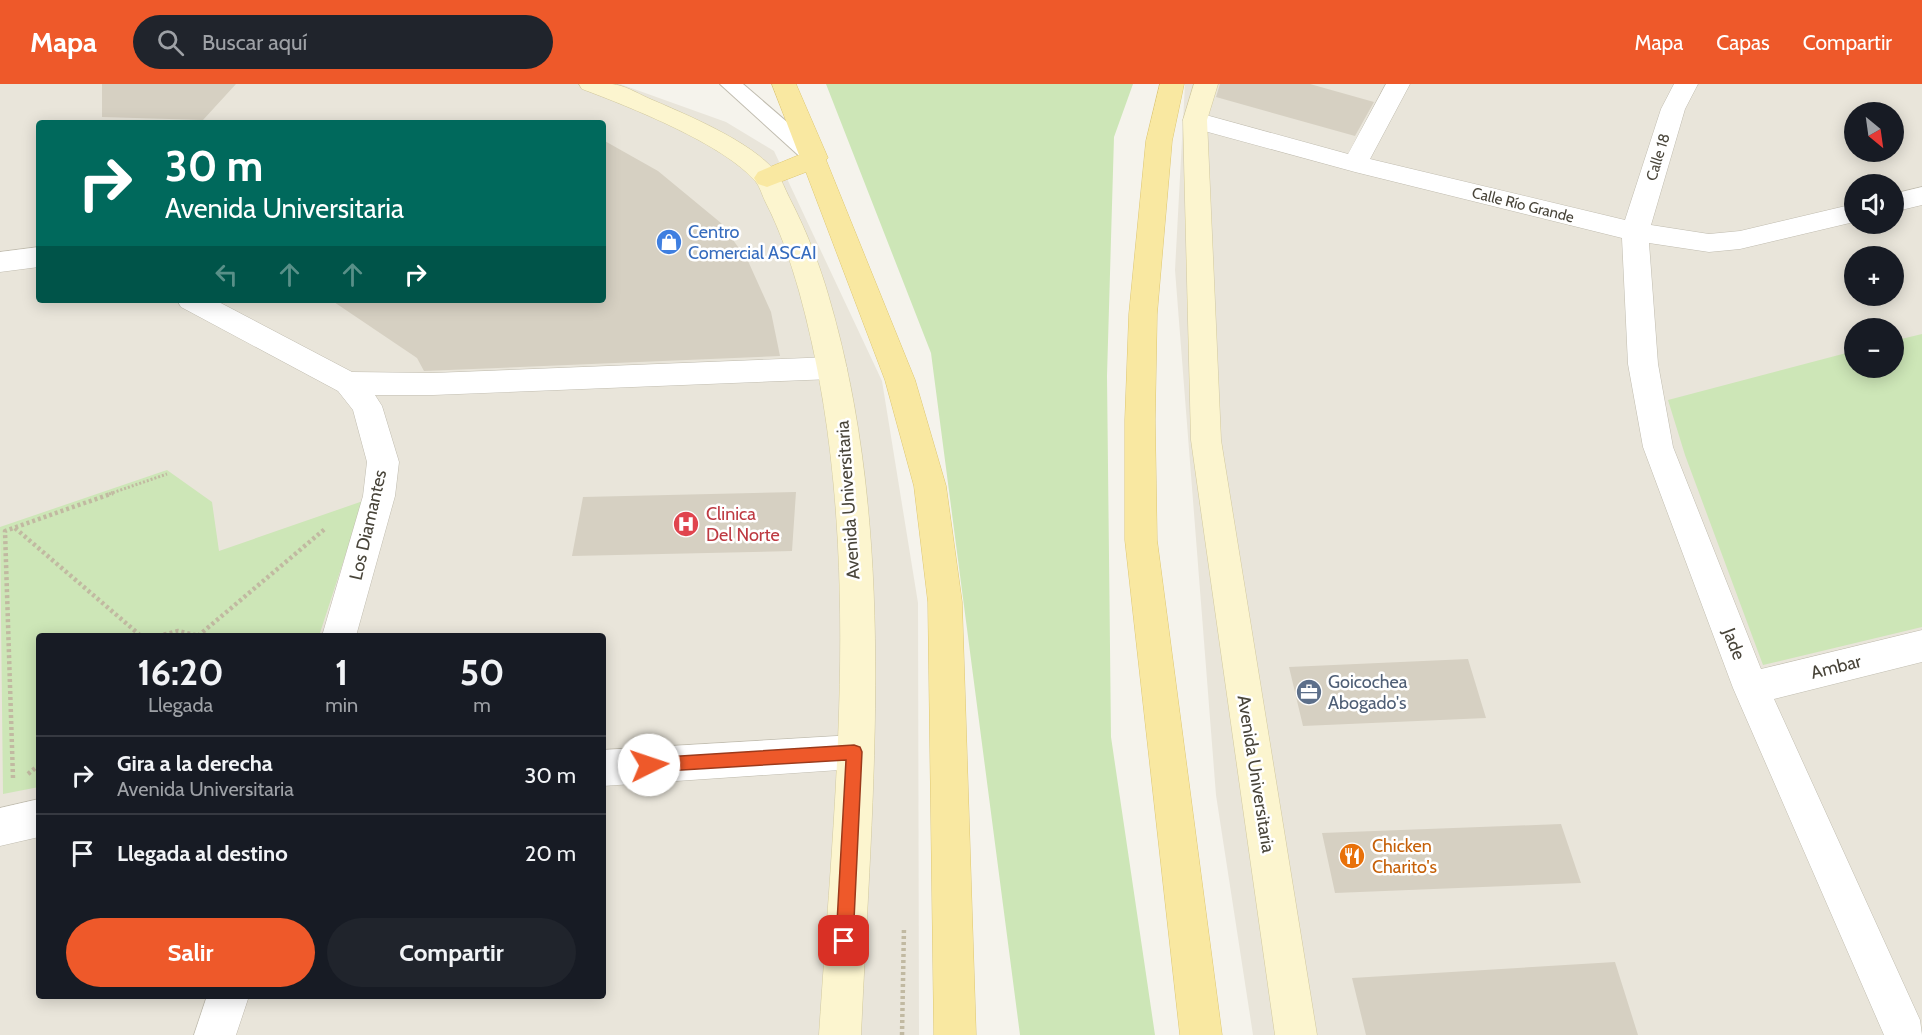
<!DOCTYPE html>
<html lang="es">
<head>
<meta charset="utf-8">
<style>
  :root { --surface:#171b24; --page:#20242c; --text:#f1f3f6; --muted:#9ea1a6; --line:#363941; --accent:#ee592a }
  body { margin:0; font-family:Cabin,sans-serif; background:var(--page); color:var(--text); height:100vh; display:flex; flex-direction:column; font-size:22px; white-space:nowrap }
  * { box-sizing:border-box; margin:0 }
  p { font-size:20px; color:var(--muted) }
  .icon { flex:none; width:33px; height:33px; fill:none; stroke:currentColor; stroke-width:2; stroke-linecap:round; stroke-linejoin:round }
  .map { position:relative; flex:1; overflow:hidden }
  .details { position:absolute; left:36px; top:549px; width:570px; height:366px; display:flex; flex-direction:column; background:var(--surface); border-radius:6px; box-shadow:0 3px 15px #0003 }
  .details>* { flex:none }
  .guide { position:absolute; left:36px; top:36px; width:570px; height:183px; border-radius:6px; box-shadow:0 3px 15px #0003; background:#00695c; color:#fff; overflow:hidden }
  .needle { width:39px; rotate:151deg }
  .controls { position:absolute; left:1844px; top:18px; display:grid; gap:12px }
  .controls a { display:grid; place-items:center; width:60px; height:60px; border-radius:50%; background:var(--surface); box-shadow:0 3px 15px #0003; font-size:30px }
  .pin { position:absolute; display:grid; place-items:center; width:51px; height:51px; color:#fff; margin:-26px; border-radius:12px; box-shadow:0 3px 9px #0006 }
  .me { position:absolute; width:66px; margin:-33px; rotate:86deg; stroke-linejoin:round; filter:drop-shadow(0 0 4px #0008) }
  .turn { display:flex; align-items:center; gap:21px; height:126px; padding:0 30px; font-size:27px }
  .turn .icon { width:78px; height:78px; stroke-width:2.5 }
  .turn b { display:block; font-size:42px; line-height:51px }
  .lanes { display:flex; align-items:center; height:57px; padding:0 30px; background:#0003; justify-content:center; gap:30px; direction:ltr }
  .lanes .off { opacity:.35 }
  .eta { display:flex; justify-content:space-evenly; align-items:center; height:102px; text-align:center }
  .eta b { font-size:36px; font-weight:700; line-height:42px }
  .primary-button { display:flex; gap:12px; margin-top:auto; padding:12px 30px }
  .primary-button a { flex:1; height:69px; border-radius:36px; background:var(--accent); color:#fff; font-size:24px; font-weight:700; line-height:69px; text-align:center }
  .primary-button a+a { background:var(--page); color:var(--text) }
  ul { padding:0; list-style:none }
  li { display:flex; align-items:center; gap:18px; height:78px; padding:0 30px; border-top:2px solid var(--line) }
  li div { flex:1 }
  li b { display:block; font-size:22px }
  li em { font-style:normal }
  header { display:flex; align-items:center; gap:36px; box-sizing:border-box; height:84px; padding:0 30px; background:var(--accent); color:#fff }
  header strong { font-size:28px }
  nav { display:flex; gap:33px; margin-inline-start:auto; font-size:21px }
  .search { width:420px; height:54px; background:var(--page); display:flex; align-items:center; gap:15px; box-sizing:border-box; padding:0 21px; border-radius:33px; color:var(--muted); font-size:22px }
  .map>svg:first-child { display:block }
  .residential { fill:#e9e5da; fill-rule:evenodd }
  .green { fill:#cde6b7 }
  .building { fill:#d6d0c2 }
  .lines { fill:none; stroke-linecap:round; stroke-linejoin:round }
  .lane-casing { stroke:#c0bcaf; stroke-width:2 }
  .street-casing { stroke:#c0bcaf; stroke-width:1 }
  .secondary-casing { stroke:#d2c99e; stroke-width:1 }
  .primary-casing { stroke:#dec771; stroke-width:1 }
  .path-far1 { stroke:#c1b9a1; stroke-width:3; stroke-dasharray:2 2; stroke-linecap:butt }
  .path { stroke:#c1b9a1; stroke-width:4.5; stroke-dasharray:3 3; stroke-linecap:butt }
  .lane { fill:#fff; fill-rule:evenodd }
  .street { fill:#fff; fill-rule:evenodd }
  .secondary { fill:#fcf5cf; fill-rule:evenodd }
  .primary { fill:#f9e8a1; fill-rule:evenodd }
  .route { fill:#ee592a; stroke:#9b3a1b; stroke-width:1.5 }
  .labels { text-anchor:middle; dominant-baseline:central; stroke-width:5; stroke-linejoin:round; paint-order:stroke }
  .far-street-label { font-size:15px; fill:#49453a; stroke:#fff }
  .shop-label { font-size:18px; fill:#366cbe; stroke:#fff; text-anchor:start }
  .street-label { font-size:18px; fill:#49453a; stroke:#fff }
  .health-label { font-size:18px; fill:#be3a42; stroke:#fff; text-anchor:start }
  .service-label { font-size:18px; fill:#4e5e75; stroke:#fff; text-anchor:start }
  .food-label { font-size:18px; fill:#c56008; stroke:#fff; text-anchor:start }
</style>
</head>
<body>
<header>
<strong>Mapa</strong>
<div class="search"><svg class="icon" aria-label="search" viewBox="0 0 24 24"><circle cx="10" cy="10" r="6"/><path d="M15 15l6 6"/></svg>Buscar aquí</div>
<nav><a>Mapa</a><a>Capas</a><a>Compartir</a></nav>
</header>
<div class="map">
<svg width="1922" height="951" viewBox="0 0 1922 951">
  <rect width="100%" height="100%" fill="#f5f3ec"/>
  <path class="residential" d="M 0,0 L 620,0 L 726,38 L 774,67 L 882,297 L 918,519 L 919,951 L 0,951 ZM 39,39 L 603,39 L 603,216 L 39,216 ZM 39,552 L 603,552 L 603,912 L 39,912 Z
    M 1185,0 L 1922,0 L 1922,951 L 1253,951 L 1216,711 L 1175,186 ZM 1854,28 L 1893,28 L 1893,68 L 1854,68 ZM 1854,100 L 1893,100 L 1893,140 L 1854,140 ZM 1854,172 L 1893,172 L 1893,212 L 1854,212 ZM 1854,244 L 1893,244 L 1893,284 L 1854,284 Z"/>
  <path class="green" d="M 826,0 L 1133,0 L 1114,53 L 1107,292 L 1111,653 L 1155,951 L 1020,951 L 931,269 Z
    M 1922,250 L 1922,543 L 1763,581 L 1685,371 L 1668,316 L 1854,267 L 1854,284 L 1893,284 L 1893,257 Z
    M 167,386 L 212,418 L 219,467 L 363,417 L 319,552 L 39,552 L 39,703 L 3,710 L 0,443 Z"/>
  <path class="building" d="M 102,0 L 236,0 L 203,36 L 102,33 Z
    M 1220,0 L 1310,0 L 1374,18 L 1355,52 L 1216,13 Z
    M 603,56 L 658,87 L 721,139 L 748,177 L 771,228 L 780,272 L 424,287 L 417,274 L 331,216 L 603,216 Z
    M 796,408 L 792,467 L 572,472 L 583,413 Z
    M 1468,575 L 1486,634 L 1303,642 L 1289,583 Z
    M 1561,740 L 1581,799 L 1335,809 L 1322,749 Z
    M 1615,878 L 1638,951 L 1366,951 L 1352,894 Z"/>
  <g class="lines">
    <g class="lane-casing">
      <path id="lane" d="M 720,0 L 743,0 L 823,69 L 826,74 L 823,79 L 815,81 L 807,79 Z"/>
    </g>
    <g class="street-casing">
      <path id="street" d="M 1386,0 L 1410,0 L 1370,75 L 1625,136 L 1661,25 L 1674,0 L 1698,0 L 1685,25 L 1651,141 L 1709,150 L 1740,147 L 1854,120 L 1854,138 L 1740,165 L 1709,168 L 1649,159 L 1658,280 L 1673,363 L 1761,585 L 1922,546 L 1922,578 L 1774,615 L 1920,936 L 1922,951 L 1884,951 L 1733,604 L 1643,363 L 1628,280 L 1622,154 L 1355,88 L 1186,42 L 1183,36 L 1186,30 L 1195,28 L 1348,70 Z
        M 1922,103 L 1922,121 L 1893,128 L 1893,110 Z
        M 39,163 L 39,183 L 0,188 L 0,168 Z
        M 177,216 L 215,216 L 352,288 L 433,289 L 832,273 L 842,276 L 847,284 L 842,292 L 832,295 L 433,311 L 375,311 L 382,322 L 399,378 L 395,412 L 356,552 L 322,552 L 363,412 L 367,378 L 353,326 L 338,307 L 181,223 Z
        M 854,651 L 867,656 L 872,668 L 867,680 L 854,685 L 603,702 L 603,666 Z
        M 39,715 L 39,753 L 0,762 L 0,724 Z
        M 207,912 L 249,912 L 236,951 L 194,951 Z"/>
    </g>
    <g class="secondary-casing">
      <path id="secondary" d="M 579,0 C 590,0 601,0 612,0 C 624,1 637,9 648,14 C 685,30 751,57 776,88 C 782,96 785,105 789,113 C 805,144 818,176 828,210 C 899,449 872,705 861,951 L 819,951 C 835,704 866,449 799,207 C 790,176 780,146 765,117 C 762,111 760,103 756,98 C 724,60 630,23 582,5 Z
        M 1194,0 L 1218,0 L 1207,36 L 1221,356 L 1317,951 L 1275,951 L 1191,356 L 1183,36 Z"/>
    </g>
    <g class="primary-casing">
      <path id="primary" d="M 772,0 L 796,0 L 828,74 L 826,76 L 915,296 L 946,402 L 962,518 L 976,951 L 934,951 L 928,518 L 914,402 L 885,296 L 806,88 L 767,103 L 758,100 L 754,94 L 758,88 L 799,71 Z
        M 1160,0 L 1184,0 L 1172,57 L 1157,230 L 1155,336 L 1157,456 L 1222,951 L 1180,951 L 1125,456 L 1125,336 L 1129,230 L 1146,57 Z"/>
    </g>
    <path class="path-far1" d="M 109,410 L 167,390"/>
    <path class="path" d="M 15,444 L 141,552
      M 158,552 L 178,547 L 199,552
      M 198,552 L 326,444
      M 28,690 L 39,681
      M 13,694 L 5,447 L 113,409
      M 902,951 L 904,843"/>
    <use href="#lane" class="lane"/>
    <use href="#street" class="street"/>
    <use href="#secondary" class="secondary"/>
    <use href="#primary" class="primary"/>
  </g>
  <path class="route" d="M 854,661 L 860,663 L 862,668 L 853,857 L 850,863 L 844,865 L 839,863 L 836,857 L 846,676 L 649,688 L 643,686 L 641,681 L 643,676 L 649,674 Z"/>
  <defs>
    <g id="shop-disc" transform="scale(1.35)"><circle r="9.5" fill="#3f7fe0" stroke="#fff"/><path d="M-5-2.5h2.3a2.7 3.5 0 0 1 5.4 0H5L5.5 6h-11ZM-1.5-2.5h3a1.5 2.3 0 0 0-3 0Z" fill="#fff"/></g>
    <g id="hospital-disc" transform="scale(1.35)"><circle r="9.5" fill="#e0444e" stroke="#fff"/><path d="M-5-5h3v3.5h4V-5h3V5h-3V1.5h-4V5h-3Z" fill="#fff"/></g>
    <g id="office-disc" transform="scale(1.35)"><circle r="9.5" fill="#5c6f8a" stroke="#fff"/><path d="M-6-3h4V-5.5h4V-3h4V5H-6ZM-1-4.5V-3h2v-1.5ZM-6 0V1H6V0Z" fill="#fff"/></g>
    <g id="restaurant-disc" transform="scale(1.35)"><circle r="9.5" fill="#e8710a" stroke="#fff"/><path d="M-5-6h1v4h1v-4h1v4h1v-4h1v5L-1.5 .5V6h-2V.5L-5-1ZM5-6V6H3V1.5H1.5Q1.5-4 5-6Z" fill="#fff"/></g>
  </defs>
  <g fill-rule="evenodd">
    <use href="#shop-disc" x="669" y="158"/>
    <use href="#hospital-disc" x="686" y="440"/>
    <use href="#office-disc" x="1309" y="608"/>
    <use href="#restaurant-disc" x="1352" y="772"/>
  </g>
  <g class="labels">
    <g class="far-street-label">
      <text transform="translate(1658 73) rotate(-73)">Calle 18</text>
      <text transform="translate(1523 121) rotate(14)">Calle Río Grande</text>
    </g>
    <g class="shop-label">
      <text x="688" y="148">Centro<tspan x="688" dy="21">Comercial ASCAI</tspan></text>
    </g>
    <g class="street-label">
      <text transform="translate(848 416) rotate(-94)">Avenida Universitaria</text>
      <text transform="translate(368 441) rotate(-77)">Los Diamantes</text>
      <text transform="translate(1734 560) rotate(69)">Jade</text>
      <text transform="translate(1836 583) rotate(-14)">Ambar</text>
      <text transform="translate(1256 690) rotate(81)">Avenida Universitaria</text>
    </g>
    <g class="health-label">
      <text x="706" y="430">Clinica<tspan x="706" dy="21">Del Norte</tspan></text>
    </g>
    <g class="service-label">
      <text x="1328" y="598">Goicochea<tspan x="1328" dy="21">Abogado's</tspan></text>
    </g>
    <g class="food-label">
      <text x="1372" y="762">Chicken<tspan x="1372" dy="21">Charito's</tspan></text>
    </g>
  </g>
</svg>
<div class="controls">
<a><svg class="needle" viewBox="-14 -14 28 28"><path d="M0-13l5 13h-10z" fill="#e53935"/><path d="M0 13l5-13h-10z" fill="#9ea1a6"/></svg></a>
<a><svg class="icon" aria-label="sound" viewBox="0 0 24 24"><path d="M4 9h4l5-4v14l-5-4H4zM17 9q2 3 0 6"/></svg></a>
<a>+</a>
<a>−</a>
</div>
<div class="pin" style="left:844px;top:857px;background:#d93025"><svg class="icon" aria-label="arrive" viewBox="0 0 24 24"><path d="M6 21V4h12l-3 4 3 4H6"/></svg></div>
<svg class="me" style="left:649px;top:681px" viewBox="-20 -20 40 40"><circle r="19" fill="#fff"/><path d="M0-13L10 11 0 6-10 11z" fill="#ee592a"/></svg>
<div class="guide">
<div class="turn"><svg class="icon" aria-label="right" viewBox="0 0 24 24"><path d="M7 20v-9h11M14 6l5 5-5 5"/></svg><div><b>30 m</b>Avenida Universitaria</div></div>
<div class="lanes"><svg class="icon off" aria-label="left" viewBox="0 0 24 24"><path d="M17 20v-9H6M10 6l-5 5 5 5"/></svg><svg class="icon off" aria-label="ahead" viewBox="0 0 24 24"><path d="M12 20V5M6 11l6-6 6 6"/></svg><svg class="icon off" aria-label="ahead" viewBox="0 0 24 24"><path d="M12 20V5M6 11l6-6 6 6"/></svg><svg class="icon" aria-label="right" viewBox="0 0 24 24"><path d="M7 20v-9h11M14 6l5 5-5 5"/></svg></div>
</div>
<section class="details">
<div class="eta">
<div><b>16:20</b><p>Llegada</p></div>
<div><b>1</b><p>min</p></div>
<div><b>50</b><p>m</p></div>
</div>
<ul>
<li><svg class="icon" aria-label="right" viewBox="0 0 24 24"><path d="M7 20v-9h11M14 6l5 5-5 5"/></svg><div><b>Gira a la derecha</b><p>Avenida Universitaria</p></div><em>30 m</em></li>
<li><svg class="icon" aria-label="arrive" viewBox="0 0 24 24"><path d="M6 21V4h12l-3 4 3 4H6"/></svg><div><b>Llegada al destino</b></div><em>20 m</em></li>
</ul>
<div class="primary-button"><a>Salir</a><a>Compartir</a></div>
</section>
</div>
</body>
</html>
